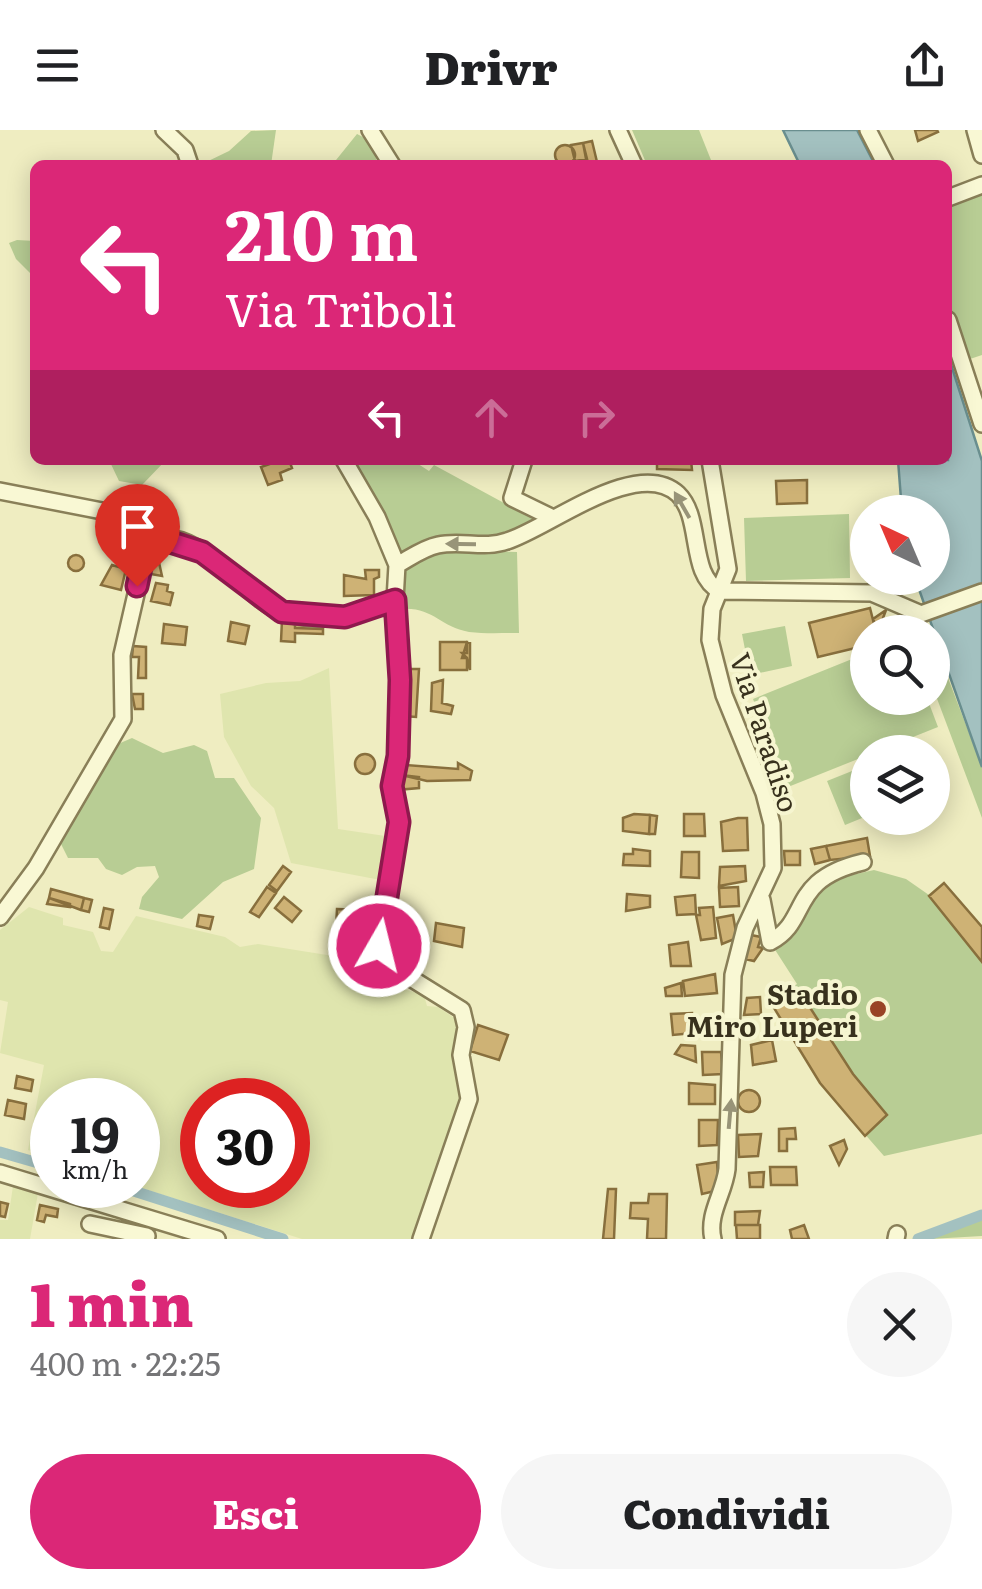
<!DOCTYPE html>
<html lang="it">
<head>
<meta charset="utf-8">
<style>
  :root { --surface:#fff; --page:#f6f6f6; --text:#202124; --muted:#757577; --accent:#db2777 }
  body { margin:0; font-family:Literata,serif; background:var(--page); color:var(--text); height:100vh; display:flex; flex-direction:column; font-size:38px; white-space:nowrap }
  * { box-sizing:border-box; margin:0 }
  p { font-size:32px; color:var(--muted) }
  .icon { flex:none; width:55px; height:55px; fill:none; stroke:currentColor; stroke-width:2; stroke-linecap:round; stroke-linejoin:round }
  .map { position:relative; height:1109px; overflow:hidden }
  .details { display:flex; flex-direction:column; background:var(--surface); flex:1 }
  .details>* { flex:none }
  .guide { position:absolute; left:30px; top:30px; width:922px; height:305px; border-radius:15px; box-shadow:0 5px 25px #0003; background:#db2777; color:#fff; overflow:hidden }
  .needle { width:65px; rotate:316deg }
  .tools { position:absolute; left:850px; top:365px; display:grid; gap:20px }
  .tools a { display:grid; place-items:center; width:100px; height:100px; border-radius:50%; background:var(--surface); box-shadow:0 5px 25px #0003; font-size:50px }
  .speed { position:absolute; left:30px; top:948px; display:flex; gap:20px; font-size:50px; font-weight:700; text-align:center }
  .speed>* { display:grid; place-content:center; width:130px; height:130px; border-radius:50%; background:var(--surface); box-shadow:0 5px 25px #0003; line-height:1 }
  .speed small { font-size:25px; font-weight:400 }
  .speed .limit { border:15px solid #d22; background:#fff; color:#111 }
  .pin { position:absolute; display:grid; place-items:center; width:85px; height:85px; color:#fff; margin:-102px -42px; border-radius:50% 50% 50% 0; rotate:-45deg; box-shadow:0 0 10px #0007 }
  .pin .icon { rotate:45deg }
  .me { position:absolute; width:110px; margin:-55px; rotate:8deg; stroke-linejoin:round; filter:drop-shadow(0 0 8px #0008) }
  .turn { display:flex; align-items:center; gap:35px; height:210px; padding:0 30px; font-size:45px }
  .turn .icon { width:130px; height:130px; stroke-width:2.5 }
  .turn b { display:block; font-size:70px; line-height:85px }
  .lanes { display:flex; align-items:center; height:95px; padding:0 30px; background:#0003; justify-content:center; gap:50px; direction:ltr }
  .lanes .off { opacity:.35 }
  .round { display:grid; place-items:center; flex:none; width:105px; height:105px; border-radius:52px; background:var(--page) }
  .overview { display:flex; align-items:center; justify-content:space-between; height:170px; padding:0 30px }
  h1 { font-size:60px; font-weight:800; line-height:75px; color:var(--accent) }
  .button { display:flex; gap:20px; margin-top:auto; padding:20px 30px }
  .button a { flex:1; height:115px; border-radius:60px; background:var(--accent); color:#fff; font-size:40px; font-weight:800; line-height:115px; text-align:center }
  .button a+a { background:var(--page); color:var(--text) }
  header { display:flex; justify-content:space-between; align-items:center; height:130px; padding:0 30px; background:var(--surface); font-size:45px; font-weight:800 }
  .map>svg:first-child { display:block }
  .farmland { fill:#dfe5ae; fill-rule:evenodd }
  .green { fill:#b8cd94 }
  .water { fill:#a3c1c0; stroke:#6a8f8f; stroke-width:2.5 }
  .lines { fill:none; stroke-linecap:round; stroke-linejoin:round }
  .canal { stroke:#a3c1c0; stroke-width:11 }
  .building { fill:#ceb275; stroke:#886f3d; stroke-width:2.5 }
  .minor-casing { stroke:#897f58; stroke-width:20 }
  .minor { stroke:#f9f8d4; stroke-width:15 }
  .oneway { fill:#989478 }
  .route-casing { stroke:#8e194d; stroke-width:25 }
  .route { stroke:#db2777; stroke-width:18 }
  .poi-dot { fill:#994426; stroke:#f6f5d0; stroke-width:4 }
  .labels { text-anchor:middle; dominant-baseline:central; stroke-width:8; stroke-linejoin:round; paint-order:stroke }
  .street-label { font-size:28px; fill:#38311d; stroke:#f6f5d0 }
  .poi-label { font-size:28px; font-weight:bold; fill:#38311d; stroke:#f6f5d0; text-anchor:end }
</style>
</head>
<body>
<header><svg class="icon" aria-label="menu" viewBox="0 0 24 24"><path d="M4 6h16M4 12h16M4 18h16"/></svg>Drivr<svg class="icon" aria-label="share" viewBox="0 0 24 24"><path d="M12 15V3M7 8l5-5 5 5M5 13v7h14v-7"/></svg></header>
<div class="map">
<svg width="982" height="1109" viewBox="0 0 982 1109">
  <rect width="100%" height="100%" fill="#efedc1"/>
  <path class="farmland" d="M 329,538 L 338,699 L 392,707 L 386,751 L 291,733 L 274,678 L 251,656 L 224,607 L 220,564 L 266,553 L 300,551 Z
    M 29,777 L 63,788 L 63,795 L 93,802 L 101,821 L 113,822 L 136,786 L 225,807 L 240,817 L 258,814 L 371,832 L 376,853 L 396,851 L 400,858 L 424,865 L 427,876 L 438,877 L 459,891 L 463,965 L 418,1109 L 302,1109 L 132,1055 L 138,1055 L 138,970 L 52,970 L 52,1028 L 28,1020 L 44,935 L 0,923 L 8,872 L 0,870 L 0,800 ZM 202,970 L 288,970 L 288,1055 L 202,1055 Z
    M 13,1056 L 38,1063 L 30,1109 L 0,1109 L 0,1090 L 8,1090 Z"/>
  <path class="green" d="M 276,0 L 271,35 L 200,35 L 229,21 L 251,1 Z
    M 632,0 L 699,0 L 713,35 L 647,35 Z
    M 357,4 L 371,11 L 378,35 L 332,35 Z
    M 982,59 L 982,225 L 967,230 L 948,172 L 948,72 Z
    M 17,110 L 35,111 L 35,148 L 16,129 L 9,113 Z
    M 109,330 L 166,330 L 142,355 L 119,351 Z
    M 348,330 L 412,330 L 429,341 L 434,335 L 539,392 L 513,405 L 402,427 Z
    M 849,384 L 850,448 L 746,451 L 744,388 Z
    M 439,419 L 517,422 L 519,503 C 503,503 485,504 469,502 C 440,497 433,477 402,479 L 402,438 Z
    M 785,496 L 792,536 L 750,545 L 742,504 Z
    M 932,506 L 982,637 L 982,688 L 933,558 Z
    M 867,523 L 868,568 L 927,568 L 938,597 L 788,657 L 753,569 Z
    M 132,608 L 163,623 L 194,615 L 207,621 L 215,648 L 234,648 L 261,688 L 254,739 L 223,752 L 182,789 L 139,779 L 142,767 L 159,747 L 155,736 L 137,737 L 122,745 L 106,739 L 98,728 L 68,728 L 57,706 L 118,614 Z
    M 867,635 L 867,686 L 845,695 L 827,651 Z
    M 874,740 L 906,749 L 929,765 L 944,753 L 982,797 L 982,1004 L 884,1026 L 820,953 L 771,873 L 797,854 L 770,812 L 834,749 Z
    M 982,1090 L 982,1106 L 930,1109 L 975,1091 Z"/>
  <path class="water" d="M 783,0 L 857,0 L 875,35 L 800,35 Z
    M 948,225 L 982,331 L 982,637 L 915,448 L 932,448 L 932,382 L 902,382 L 898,330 L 948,330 Z"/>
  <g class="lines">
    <path class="canal" d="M 0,1022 L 52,1037
      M 115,1055 L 283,1109
      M 918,1109 L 982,1085"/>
  </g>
  <path class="building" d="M 915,0 L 937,0 L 938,2 L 918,11 Z
    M 592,11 L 597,32 L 587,34 L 583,13 Z
    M 583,13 L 587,29 L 575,31 L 571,15 Z
    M555 25a10 10 0 1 1 20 0a10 10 0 1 1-20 0Z
    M 281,330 L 289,330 L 292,338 L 280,343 L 282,350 L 268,355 L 261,337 Z
    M 657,330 L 691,330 L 692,340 L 657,339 Z
    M 807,350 L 807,373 L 777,374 L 776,351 Z
    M 154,414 L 181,415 L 181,422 L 151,419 Z
    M68 433a8 8 0 1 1 16 0a8 8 0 1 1-16 0Z
    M 148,426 L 158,428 L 162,446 L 145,443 Z
    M 112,435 L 126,439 L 121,460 L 101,455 Z
    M 365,440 L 379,440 L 379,447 L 374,449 L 374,465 L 344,466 L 344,445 L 366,449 Z
    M 156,453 L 168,455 L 167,461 L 173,463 L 170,475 L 151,471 Z
    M 870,478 L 876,502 L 868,502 L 868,515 L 818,527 L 809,493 Z
    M 886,480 L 883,488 L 893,502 L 879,502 L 873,489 Z
    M 295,488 L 323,489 L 323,499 L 295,498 Z
    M 282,490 L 295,491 L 295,498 L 323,499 L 323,504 L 295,503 L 295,512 L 281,511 Z
    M 231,492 L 249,496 L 245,514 L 228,511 Z
    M 164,494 L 187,497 L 185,515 L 162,513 Z
    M 440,512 L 467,512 L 467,523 L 462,523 L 467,528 L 467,540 L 440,540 Z
    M 467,512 L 470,513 L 470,540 L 467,528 L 462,528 Z
    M 133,516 L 146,517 L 146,548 L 138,548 L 139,527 L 132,527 Z
    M 407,539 L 419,539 L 416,587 L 404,586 Z
    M 443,550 L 442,573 L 453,576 L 451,584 L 431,581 L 432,553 Z
    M 132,564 L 143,564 L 143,579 L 135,579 Z
    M355 634a10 10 0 1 1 20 0a10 10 0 1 1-20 0Z
    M 458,633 L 472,641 L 470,650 L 427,651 L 401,645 L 406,635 L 458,639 Z
    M 401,645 L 419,647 L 419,658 L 396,660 Z
    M 634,684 L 650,685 L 649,704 L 623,701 L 623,688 Z
    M 684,684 L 704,684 L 705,706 L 684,706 Z
    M 650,685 L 657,686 L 655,704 L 649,704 Z
    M 738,688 L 747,688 L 748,720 L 723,721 L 721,692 Z
    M 867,708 L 870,726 L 830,730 L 826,716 Z
    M 826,716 L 830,730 L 815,734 L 811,719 Z
    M 633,719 L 650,721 L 650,736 L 623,735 L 624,724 L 633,724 Z
    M 784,721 L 800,721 L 800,735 L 785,735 Z
    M 682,722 L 699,722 L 699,748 L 681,747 Z
    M 283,736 L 291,742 L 277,761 L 269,755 Z
    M 745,736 L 746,751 L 719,756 L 720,737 Z
    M 944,753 L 982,797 L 982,832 L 929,766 Z
    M 267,757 L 276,763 L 259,787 L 250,782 Z
    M 738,757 L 739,776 L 720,777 L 719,758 Z
    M 51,759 L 84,768 L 81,780 L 49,768 Z
    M 627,764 L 650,766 L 650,777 L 626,781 Z
    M 695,765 L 696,784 L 677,785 L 675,767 Z
    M 284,767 L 301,781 L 292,792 L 275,778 Z
    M 49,768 L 70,774 L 70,777 L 47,774 Z
    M 84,768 L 92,770 L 89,782 L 81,780 Z
    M 713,777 L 716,808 L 701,810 L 696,785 L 700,785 L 699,778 Z
    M 104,778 L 113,780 L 109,799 L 100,797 Z
    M 337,779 L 363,780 L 361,799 L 355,802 L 336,797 Z
    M 199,785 L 213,787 L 210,799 L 197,796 Z
    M 733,785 L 737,808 L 722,814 L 717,788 Z
    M 436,793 L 464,798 L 462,817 L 434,811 Z
    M 751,805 L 761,807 L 758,817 L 763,818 L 754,831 L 745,829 Z
    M 688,812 L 691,836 L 671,836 L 669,815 Z
    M 715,844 L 717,863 L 685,866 L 683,851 Z
    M 681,853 L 682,866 L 666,866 L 665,858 Z
    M 798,859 L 853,944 L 887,985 L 865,1006 L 820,953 L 771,873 Z
    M 760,867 L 761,884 L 744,885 L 747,868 Z
    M 692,883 L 693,903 L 673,905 L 671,884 Z
    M 478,895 L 508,905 L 499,930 L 470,921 Z
    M 772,910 L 776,931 L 753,935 L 751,915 Z
    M 681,915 L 695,916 L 696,932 L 675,924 Z
    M 702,922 L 721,922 L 723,944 L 703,945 Z
    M 17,946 L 33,950 L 31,961 L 15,958 Z
    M 689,953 L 715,955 L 715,974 L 689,974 Z
    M738 971a11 11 0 1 1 22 0a11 11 0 1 1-22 0Z
    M 8,970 L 26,974 L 24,989 L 5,985 Z
    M 699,990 L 718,990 L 717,1015 L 699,1016 Z
    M 795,998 L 796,1009 L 787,1009 L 787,1021 L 779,1021 L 779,999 Z
    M 761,1004 L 758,1026 L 739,1027 L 738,1005 Z
    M 844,1010 L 847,1019 L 839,1035 L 830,1016 Z
    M 717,1032 L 719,1060 L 702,1064 L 697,1035 Z
    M 770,1037 L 796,1037 L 797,1055 L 771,1055 Z
    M 764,1042 L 763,1057 L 750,1057 L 749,1043 Z
    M 608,1059 L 616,1059 L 614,1109 L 603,1109 Z
    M 649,1064 L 667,1064 L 666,1109 L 647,1109 L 648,1089 L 630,1088 L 631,1073 L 648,1073 Z
    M 0,1072 L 8,1074 L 5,1087 L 0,1086 Z
    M 40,1075 L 58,1079 L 57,1087 L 46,1085 L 44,1092 L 37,1090 Z
    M 760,1081 L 758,1095 L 735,1095 L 735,1082 Z
    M 736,1095 L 760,1095 L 760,1109 L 737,1109 Z
    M 804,1095 L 809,1109 L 792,1109 L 790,1100 Z"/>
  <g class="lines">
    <g class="minor-casing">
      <path id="minor" d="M 164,0 L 185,20 L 190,35
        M 370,0 L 392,35
        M 618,0 L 634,35
        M 868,0 L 886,35
        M 975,0 L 982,25
        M 948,68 L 982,55
        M 948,190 L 982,294
        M 344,330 L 377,387 L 397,435
        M 524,330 L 512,368 L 551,387
        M 710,330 L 728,439 L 712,479 L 710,510 L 724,565 L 764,663 L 772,694 L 773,738 L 745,798 L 733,845 L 727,1039 C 724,1064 707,1084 713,1109
        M 0,361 L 143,389 L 151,399 L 122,525 L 123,589 L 36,738 L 0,787
        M 151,409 C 205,398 242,467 282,482 C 320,496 360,483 395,470 L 397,435 C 410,428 423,418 438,415 C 461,410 485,419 507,411 C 547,399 637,326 678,364 C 703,388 688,445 720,461
        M 720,461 L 872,463 L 921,484 L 982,462
        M 395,470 L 400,550 L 398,626 L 392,657 L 399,692 L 380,829 L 462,880 L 466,897 L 461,925 L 469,969 L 421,1109
        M 762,770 L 770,812 C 811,791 787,750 863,732
        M 0,1043 L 217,1109
        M 90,1094 L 147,1106
        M 896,1109 L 897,1104"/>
    </g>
    <use href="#minor" class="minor"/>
  </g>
  <defs><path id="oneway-solid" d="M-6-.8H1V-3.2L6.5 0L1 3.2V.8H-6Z" transform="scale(2.5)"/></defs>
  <g class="oneway">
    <use href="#oneway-solid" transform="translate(682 375) rotate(-120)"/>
    <use href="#oneway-solid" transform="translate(461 414) rotate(-179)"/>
    <use href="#oneway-solid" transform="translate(730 984) rotate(-85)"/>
  </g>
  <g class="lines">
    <g class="route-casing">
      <path id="route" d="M 137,456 L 146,414 L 158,408 L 202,422 L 282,482 L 345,487 L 395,470 L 400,550 L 398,626 L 392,656 L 399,692 L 379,816"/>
    </g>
    <use href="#route" class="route"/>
  </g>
  <circle class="poi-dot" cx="878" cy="879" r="10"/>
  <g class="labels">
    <g class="street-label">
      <text transform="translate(766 602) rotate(72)">Via Paradiso</text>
    </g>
    <g class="poi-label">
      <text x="858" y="863">Stadio<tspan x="858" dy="32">Miro Luperi</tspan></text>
    </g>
  </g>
</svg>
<div class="tools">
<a><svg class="needle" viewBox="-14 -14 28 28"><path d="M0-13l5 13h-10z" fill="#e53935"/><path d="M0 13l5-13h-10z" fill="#757577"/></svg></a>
<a><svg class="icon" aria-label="search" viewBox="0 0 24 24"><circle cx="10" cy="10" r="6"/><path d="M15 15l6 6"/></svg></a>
<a><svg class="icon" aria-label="layers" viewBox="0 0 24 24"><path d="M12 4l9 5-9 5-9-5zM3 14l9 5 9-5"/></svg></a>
</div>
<div class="speed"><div>19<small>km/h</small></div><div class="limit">30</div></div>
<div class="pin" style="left:137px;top:456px;background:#d93025"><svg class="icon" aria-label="arrive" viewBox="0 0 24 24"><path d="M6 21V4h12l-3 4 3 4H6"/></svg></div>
<svg class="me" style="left:379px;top:816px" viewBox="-20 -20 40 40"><circle r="17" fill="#db2777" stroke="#fff" stroke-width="3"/><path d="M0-11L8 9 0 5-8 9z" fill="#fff"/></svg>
<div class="guide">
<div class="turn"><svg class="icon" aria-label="left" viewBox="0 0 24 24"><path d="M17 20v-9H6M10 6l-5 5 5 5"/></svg><div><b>210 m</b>Via Triboli</div></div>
<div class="lanes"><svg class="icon" aria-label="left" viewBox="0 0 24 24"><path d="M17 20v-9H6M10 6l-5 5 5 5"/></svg><svg class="icon off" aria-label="ahead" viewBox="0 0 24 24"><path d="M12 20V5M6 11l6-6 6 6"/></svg><svg class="icon off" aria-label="right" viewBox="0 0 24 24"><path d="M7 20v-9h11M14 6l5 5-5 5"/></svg></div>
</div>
</div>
<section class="details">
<div class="overview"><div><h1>1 min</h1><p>400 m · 22:25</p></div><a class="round"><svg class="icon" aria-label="close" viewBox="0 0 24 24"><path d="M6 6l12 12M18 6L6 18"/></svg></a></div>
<div class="button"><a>Esci</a><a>Condividi</a></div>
</section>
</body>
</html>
